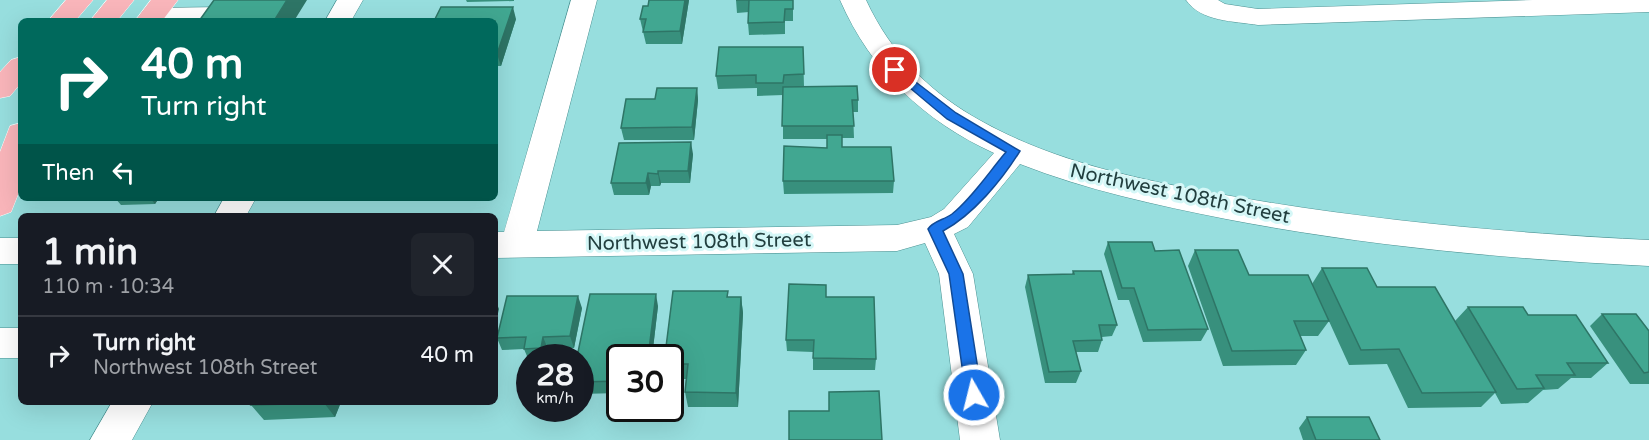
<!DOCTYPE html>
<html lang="en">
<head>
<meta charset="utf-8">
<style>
  :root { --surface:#171b24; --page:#20242c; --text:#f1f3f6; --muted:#9ea1a6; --line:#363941 }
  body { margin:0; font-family:"Varela Round",sans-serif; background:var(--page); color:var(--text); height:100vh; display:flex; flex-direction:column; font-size:22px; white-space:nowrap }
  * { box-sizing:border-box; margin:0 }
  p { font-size:20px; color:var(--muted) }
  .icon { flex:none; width:33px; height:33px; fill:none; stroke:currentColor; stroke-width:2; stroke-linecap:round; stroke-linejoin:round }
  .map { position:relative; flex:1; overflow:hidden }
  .panel { position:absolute; left:18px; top:213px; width:480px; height:192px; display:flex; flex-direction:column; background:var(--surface); border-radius:9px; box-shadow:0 6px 24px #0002 }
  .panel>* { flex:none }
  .top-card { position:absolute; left:18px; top:18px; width:480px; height:183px; border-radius:9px; box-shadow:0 6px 24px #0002; background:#00695c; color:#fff; overflow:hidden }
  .speed { position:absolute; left:516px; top:344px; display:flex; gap:12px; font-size:30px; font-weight:700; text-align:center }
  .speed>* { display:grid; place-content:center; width:78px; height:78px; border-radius:50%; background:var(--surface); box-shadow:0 6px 24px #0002; line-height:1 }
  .speed small { font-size:15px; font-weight:400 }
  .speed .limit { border:3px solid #111; border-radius:9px; background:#fff; color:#111 }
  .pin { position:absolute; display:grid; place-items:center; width:51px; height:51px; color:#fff; margin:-26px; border:3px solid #fff; border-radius:50%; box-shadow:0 2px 6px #0007 }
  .me { position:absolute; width:66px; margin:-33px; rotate:352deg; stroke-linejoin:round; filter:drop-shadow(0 0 4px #0008) }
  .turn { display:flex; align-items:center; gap:21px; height:126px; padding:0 24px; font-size:27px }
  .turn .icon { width:78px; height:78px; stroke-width:2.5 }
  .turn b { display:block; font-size:42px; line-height:51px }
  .then { display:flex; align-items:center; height:57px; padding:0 24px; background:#0003; gap:12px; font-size:22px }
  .round { display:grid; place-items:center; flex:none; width:63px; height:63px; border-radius:9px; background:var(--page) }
  .headline { display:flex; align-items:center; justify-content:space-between; height:102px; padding:0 24px }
  h1 { font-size:36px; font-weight:700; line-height:45px }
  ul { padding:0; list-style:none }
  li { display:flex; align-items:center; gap:18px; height:78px; padding:0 24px; border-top:2px solid var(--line) }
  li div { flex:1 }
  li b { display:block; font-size:22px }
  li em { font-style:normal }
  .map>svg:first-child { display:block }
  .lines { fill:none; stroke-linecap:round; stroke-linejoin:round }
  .minor-casing { stroke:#4b9192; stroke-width:1 }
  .major-casing { stroke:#fff; stroke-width:1 }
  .minor { fill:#fff; fill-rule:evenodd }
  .major { fill:#f9b5ba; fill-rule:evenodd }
  .wall { fill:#38907d }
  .shaded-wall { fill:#2e7566 }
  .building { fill:#41a791; stroke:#2e7566; stroke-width:1.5 }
  .route { fill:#1a73e8; stroke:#114b97; stroke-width:1.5 }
  .labels { text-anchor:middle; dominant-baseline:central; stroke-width:6; stroke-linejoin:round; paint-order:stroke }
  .street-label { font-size:20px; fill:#223f3f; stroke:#d5f7f7 }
</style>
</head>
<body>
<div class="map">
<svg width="1649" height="440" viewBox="0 0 1649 440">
  <rect width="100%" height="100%" fill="#97dede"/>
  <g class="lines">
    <g class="minor-casing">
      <path id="minor" d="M 337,0 L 363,0 L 351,21 L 325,21 Z
        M 571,0 L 597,0 L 537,231 L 897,225 L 931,217 L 944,209 L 994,153 C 924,121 871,71 840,0 L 866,0 C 891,54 931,94 983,122 C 1057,163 1142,180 1225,195 C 1365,220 1507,233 1649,240 L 1649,266 C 1507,259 1366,246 1226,219 C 1156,205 1086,190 1020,164 L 968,227 L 954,234 L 973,274 L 1000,440 L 960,440 L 939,274 L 925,243 L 897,251 L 495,258 L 495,232 L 504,232 Z
        M 1186,0 L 1218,0 L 1225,4 L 1258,9 L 1533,0 L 1649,0 L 1649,12 L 1258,25 C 1234,21 1201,22 1186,0 Z
        M 226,7 L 235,9 L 239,15 L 235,21 L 143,21 L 140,16 L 144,10 L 153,8 Z
        M 224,198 L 256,198 L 246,216 L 214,216 Z
        M 0,238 L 21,238 L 21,264 L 0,264 Z
        M 0,328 L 21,328 L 21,358 L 0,358 Z
        M 112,402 L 153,402 L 132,440 L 90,440 Z"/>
    </g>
    <g class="major-casing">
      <path id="major" d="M 66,0 L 93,0 L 75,21 L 48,21 Z
        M 107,0 L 134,0 L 117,21 L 90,21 Z
        M 151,0 L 178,0 L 162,21 L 135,21 Z
        M 21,57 L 21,83 L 10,96 L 0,98 L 0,72 L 11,60 Z
        M 21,123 L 21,187 L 11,212 L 0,216 L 0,152 L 10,126 Z"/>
    </g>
    <use href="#minor" class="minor"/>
    <use href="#major" class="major"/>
  </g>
  <path class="wall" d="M 466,0 L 514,0 L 514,1 L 467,2 Z
    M 689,0 L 682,44 L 646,44 L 640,19 L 648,6 Z
    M 736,0 L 793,0 L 793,21 L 785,21 L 785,34 L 749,35 L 748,23 L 749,12 L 737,13 Z
    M 516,19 L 501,66 L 495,66 L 495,21 Z
    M 803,47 L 804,87 L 858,100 L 858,112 L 853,112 L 854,138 L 842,138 L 842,147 L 894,181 L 893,193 L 784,194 L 783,181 L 827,148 L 827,139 L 783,139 L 783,95 L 757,96 L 757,88 L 718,89 L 716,76 Z
    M 697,88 L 698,100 L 694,140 L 624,140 L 621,128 L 655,99 Z
    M 693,154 L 690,183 L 661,183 L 660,186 L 651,186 L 649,195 L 614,195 L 611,183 Z
    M 115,198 L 159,198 L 155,204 L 121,205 Z
    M 1108,242 L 1155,251 L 1208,329 L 1201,341 L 1143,342 L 1129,300 L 1118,300 L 1104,254 Z
    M 1195,250 L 1249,275 L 1329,321 L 1318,336 L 1300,336 L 1306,350 L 1296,365 L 1223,366 L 1188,266 Z
    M 1322,268 L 1377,287 L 1455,321 L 1468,307 L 1528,315 L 1608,363 L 1591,378 L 1571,378 L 1558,389 L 1543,390 L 1528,403 L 1501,404 L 1495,393 L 1481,407 L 1408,408 L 1387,364 L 1349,365 L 1312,284 Z
    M 1073,271 L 1117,325 L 1112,336 L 1102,337 L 1102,340 L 1098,352 L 1076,352 L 1081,371 L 1076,383 L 1045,383 L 1025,287 L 1028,275 L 1072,274 Z
    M 729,297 L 741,297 L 743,313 L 738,407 L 688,407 L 685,392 L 686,379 L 679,379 L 677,370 L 670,370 L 670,357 L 666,357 L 665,355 Z
    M 826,297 L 876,359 L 875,370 L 813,370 L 813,352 L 787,351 L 786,340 Z
    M 658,306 L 652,357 L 620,357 L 620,393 L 580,394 L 580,357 Z
    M 582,308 L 574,348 L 548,349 L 547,357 L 530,357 L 530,361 L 529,361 L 524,349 L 502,350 L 497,338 Z
    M 1602,314 L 1649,331 L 1649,384 L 1630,384 L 1590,326 Z
    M 253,402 L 341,402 L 335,417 L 264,420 L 251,405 Z
    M 1307,417 L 1380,440 L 1303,440 L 1299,428 Z"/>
  <path class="shaded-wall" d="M 287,0 L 307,0 L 294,21 L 274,21 Z
    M 685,0 L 689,0 L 682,44 L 680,31 Z
    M 513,7 L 516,19 L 501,66 L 497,54 Z
    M 697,88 L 698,100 L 694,140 L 692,127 Z
    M 691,142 L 693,154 L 690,183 L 688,171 Z
    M 658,171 L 661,183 L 660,186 L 658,174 Z
    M 648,173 L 651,186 L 649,195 L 646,183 Z
    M 150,198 L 159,198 L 155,204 Z
    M 656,294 L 658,306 L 652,357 L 648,357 Z
    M 578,296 L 582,308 L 574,348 L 570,336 Z
    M 741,297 L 743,313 L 738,407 L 736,393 Z
    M 495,299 L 499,309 L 495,326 Z
    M 543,337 L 548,349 L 547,357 L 545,357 L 541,348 Z
    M 324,402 L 341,402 L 335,417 L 324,403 Z"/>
  <path class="building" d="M 214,0 L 287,0 L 274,21 L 199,21 Z
    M 649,0 L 685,0 L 680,31 L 643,32 L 646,19 L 640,19 L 643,6 L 648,6 Z
    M 736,0 L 793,0 L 793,9 L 785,9 L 784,22 L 748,23 L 749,0 Z
    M 441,7 L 513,7 L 497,54 L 495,54 L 495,21 L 434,21 Z
    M 719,47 L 803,47 L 804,74 L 784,75 L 783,83 L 756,83 L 756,75 L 716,76 Z
    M 857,86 L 858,100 L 852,100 L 854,126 L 782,126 L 783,87 Z
    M 657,88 L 697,88 L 692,127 L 621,128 L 626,99 L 655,99 Z
    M 827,135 L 842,135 L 842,147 L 891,147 L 894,181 L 783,181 L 784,146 L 827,148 Z
    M 691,142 L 688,171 L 658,171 L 658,174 L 648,173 L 646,183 L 611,183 L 619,143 Z
    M 1108,242 L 1152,242 L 1155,251 L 1179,250 L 1208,329 L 1148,330 L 1134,288 L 1122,288 Z
    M 1195,250 L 1238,250 L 1249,275 L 1308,275 L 1329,321 L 1294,321 L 1306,350 L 1232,351 Z
    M 1322,268 L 1367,268 L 1377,287 L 1435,287 L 1496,392 L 1422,393 L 1399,349 L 1361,350 Z
    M 1073,271 L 1101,271 L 1117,325 L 1099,325 L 1102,340 L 1073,341 L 1081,371 L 1049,372 L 1028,275 L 1074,274 Z
    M 789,284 L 826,285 L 826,297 L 874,297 L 876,359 L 813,358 L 814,340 L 786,340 Z
    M 673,291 L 728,291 L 727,297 L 741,297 L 736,393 L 685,392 L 688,364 L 675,364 L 677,355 L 665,355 Z
    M 590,294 L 656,294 L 648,357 L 620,357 L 620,381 L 580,382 L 580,357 L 577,357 Z
    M 507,296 L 578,296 L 570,336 L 543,337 L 541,348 L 524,349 L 526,337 L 497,338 Z
    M 1468,307 L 1523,307 L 1528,315 L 1576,315 L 1608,363 L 1567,363 L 1575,375 L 1536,375 L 1544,388 L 1517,389 Z
    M 1602,314 L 1636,314 L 1649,331 L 1649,372 L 1644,373 Z
    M 879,391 L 882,440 L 789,440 L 789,411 L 829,411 L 829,392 Z
    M 253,402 L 324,402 L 324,403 L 251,405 Z
    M 1307,417 L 1369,417 L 1380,440 L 1316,440 Z"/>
  <path class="route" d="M 895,66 L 956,113 L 1020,151 C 1002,180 973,215 943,231 L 963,274 L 982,395 L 980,400 L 974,402 L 969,400 L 966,395 L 949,274 L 928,229 C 933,221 944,220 952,214 C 972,198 989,172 1006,152 L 947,119 L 891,72 L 891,67 Z"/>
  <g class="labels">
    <g class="street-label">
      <text transform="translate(1180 194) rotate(12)">Northwest 108th Street</text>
      <text transform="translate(699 242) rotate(-1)">Northwest 108th Street</text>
    </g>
  </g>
</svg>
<div class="speed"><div>28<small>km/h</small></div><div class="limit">30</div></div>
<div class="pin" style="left:895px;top:70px;background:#d93025"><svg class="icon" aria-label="arrive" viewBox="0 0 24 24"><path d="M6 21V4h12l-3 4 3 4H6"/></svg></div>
<svg class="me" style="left:974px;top:395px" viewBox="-20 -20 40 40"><circle r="17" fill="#1a73e8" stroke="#fff" stroke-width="3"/><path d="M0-11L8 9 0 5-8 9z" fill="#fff"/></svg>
<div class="top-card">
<div class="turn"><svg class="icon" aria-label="right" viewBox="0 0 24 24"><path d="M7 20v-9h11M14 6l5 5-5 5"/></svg><div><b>40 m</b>Turn right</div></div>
<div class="then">Then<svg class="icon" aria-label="left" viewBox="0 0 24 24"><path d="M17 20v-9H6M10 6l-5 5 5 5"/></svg></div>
</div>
<section class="panel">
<div class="headline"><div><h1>1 min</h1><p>110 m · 10:34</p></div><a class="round"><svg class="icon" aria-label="close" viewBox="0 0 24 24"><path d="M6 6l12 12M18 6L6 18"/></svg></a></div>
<ul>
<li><svg class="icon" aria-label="right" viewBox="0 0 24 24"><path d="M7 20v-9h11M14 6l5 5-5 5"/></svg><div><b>Turn right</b><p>Northwest 108th Street</p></div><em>40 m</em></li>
</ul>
</section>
</div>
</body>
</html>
